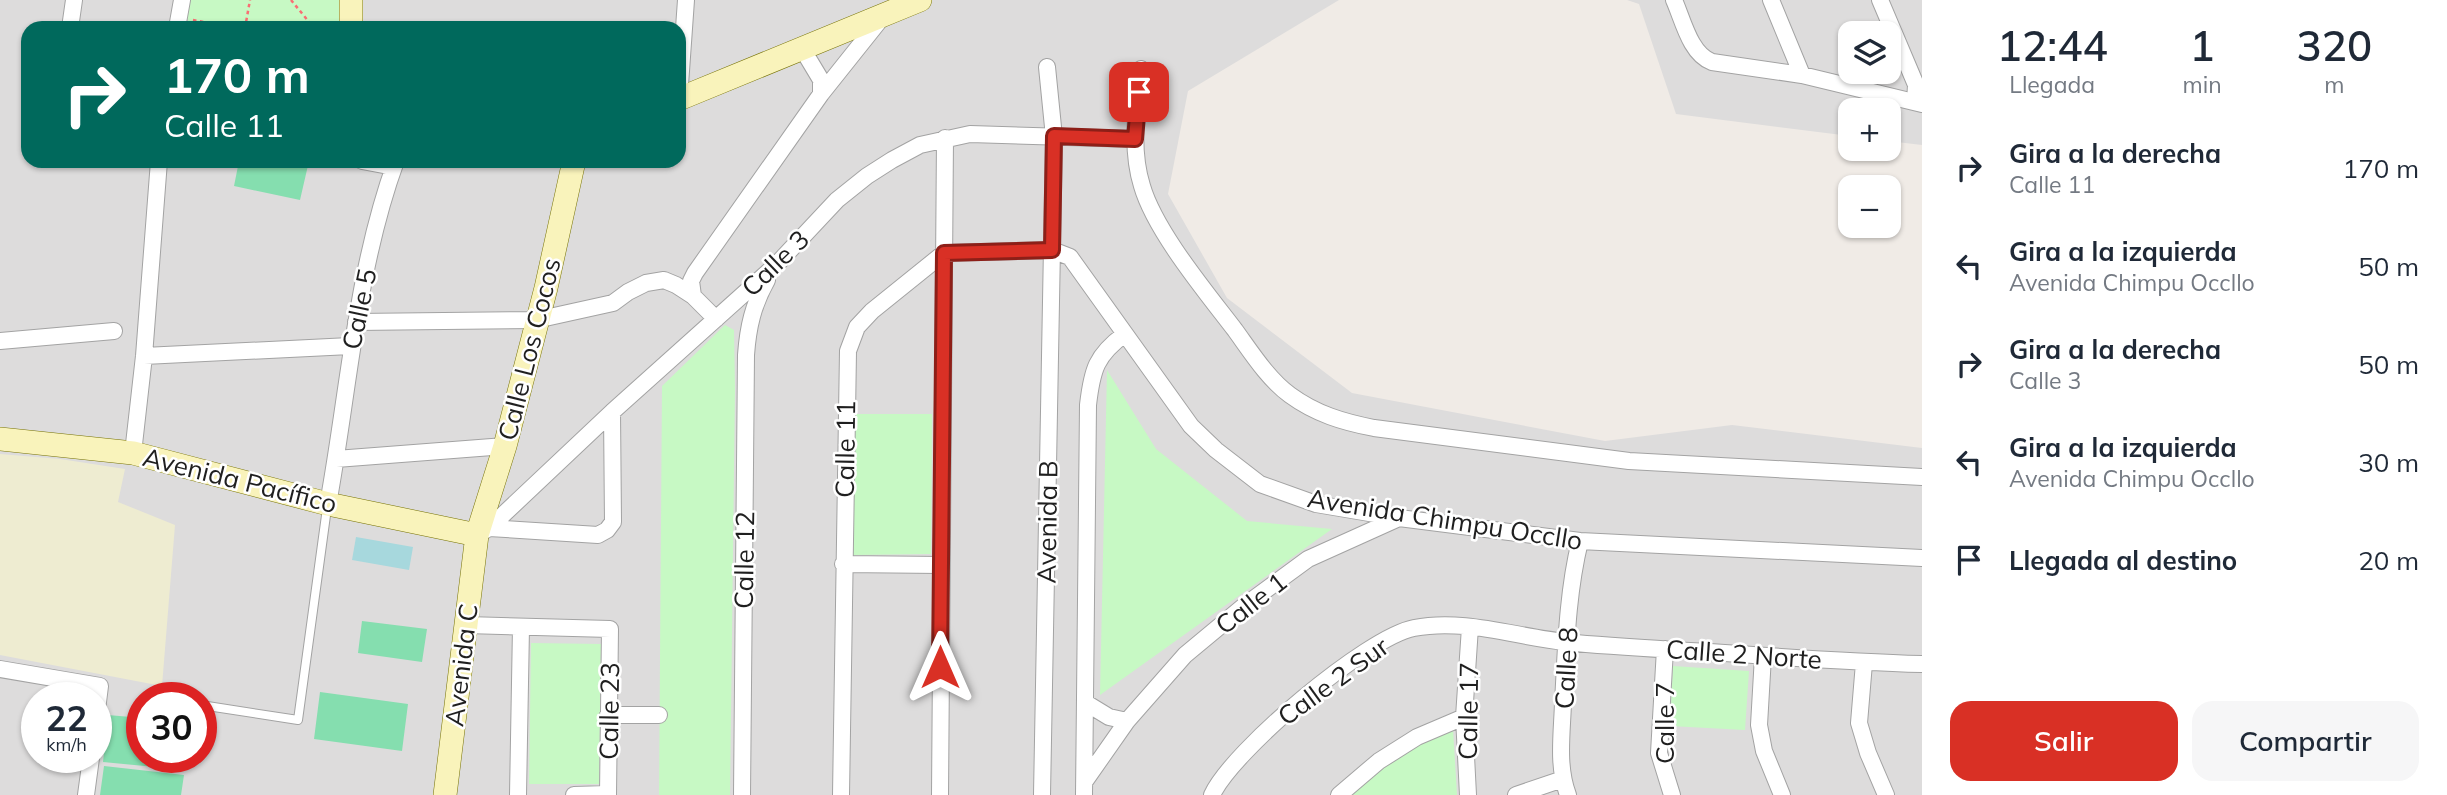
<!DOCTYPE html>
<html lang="es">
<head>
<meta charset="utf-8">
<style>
  :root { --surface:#fff; --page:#f6f6f7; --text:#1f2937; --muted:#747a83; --accent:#d93025 }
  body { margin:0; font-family:Mulish,sans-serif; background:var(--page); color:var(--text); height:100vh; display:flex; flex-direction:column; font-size:26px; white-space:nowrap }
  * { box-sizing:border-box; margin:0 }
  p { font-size:23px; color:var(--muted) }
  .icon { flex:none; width:38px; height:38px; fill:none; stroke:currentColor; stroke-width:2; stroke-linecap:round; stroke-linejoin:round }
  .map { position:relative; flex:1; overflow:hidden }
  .sheet { display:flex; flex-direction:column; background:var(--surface); width:525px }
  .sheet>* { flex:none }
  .guide { position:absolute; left:21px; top:21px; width:665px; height:147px; border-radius:21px; box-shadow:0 2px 5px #0004; background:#00695c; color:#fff; overflow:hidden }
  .tools { position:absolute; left:1838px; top:21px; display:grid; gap:14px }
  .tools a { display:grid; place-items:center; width:63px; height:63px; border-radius:14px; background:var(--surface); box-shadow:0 2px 5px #0004; font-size:35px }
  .speed { position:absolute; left:21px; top:682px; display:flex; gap:14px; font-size:35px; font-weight:700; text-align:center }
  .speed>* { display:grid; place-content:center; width:91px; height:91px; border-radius:50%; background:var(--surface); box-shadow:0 2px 5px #0004; line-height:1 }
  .speed small { font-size:18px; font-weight:400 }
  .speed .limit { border:10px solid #d22; background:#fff; color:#111 }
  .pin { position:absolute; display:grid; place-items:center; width:60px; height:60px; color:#fff; margin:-30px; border-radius:14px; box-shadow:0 4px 10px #0006 }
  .me { position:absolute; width:77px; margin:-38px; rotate:0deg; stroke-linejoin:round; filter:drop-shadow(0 0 5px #0008) }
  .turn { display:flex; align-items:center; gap:24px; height:147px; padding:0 28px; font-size:32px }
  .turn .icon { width:91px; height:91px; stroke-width:2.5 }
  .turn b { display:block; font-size:49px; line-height:60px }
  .eta { display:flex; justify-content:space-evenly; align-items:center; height:119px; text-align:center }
  .eta b { font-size:42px; font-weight:600; line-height:49px }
  .primary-button { display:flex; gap:14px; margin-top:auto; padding:14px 28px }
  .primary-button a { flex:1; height:80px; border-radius:21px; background:var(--accent); color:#fff; font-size:28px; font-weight:600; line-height:80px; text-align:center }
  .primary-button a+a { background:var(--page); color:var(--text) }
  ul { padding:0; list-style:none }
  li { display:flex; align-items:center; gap:21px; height:98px; padding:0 28px }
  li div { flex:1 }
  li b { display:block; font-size:26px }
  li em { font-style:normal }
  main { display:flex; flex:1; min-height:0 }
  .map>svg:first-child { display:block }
  .residential { fill:#dddcdc; fill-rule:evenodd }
  .farmland { fill:#eeecd1 }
  .park { fill:#c7f9c4 }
  .pitch { fill:#85deaf }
  .water { fill:#a7d8dd }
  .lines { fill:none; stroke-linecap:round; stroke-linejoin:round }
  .lane-casing { stroke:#a3a3a3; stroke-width:10 }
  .street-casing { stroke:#a3a3a3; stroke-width:18 }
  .secondary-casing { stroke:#777306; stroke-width:24 }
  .path { stroke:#f96e73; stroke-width:2.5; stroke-dasharray:3.5 3.5; stroke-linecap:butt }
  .lane { stroke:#fff; stroke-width:8 }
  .street { stroke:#fff; stroke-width:16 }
  .secondary { stroke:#f9f3bb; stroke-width:23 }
  .route-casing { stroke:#8d1f18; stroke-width:18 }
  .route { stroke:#d93025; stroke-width:12 }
  .labels { text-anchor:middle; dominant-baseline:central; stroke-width:5; stroke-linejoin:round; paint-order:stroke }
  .street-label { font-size:26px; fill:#1f1f1f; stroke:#fff }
</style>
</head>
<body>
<main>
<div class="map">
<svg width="1922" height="795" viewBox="0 0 1922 795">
  <rect width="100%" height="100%" fill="#f0ebe6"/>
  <path class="residential" d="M 0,0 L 1339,0 L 1188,91 L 1168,194 L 1227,298 L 1352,393 L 1605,441 L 1732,425 L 1922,448 L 1922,795 L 0,795 ZM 28,28 L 679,28 L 679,161 L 28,161 ZM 37,698 L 96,698 L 96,758 L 37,758 ZM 142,698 L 201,698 L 201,758 L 142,758 Z
    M 1627,0 L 1922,0 L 1922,145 L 1888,141 L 1888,110 L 1850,110 L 1850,136 L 1676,114 L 1639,4 ZM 1850,33 L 1888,33 L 1888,72 L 1850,72 Z"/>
  <path class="farmland" d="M 0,454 L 60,459 L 125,469 L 118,502 L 175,525 L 162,686 L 0,655 Z"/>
  <path class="park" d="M 189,0 L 343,0 L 344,28 L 207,28 L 190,25 L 187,18 Z
    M 725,325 L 734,330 L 735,389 L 730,795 L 659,795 L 662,386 Z
    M 1107,370 L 1156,449 L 1247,521 L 1332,529 L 1100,695 Z
    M 854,414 L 932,414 L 931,554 L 853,555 Z
    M 531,643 L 601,644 L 599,784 L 529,784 Z
    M 1673,666 L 1749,671 L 1745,730 L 1670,726 Z
    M 1453,729 L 1457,795 L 1350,795 L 1404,752 Z"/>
  <path class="pitch" d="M 239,161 L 309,161 L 300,200 L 234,186 Z
    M 362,621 L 427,629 L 422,662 L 358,653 Z
    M 320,692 L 408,704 L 402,751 L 314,739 Z
    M 108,715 L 142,718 L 142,758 L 187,758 L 186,770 L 103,762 Z
    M 104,766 L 184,775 L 181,795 L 100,795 Z"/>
  <path class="water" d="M 356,537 L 413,547 L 409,570 L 352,560 Z"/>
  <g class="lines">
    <g class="lane-casing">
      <path id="lane" d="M 201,705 L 298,720 L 327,508"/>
    </g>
    <g class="street-casing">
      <path id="street" d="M 1674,0 C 1683,20 1690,54 1712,62 L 1802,75 L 1922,104
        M 1771,0 L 1802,75
        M 1880,0 L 1916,85 L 1915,102
        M 70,28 L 74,0
        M 177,28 L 182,0
        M 803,50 L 821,80 L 821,94
        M 1141,69 C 1137,107 1130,148 1142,186 C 1155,231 1206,292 1235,330 C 1251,352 1268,379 1290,395 C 1316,414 1343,422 1374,428 L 1629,461 L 1922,477
        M 679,99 L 686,0
        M 362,161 L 394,167
        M 693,296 L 716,319
        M 356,322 L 536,320 L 613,303 L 628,292 L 646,283 L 664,280 L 676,285 L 693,296 L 691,281 L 695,273 L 821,94 L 884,15
        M 0,341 L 114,331
        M 144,356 L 350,346
        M 133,453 L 144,356 L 159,161
        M 336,459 L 505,446
        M 328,504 C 349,389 356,271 396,161
        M 489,528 L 598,535 L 607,530 L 613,522 L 612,412
        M 477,535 L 489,528 L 612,412 L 777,264 L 837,200 L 867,176 L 892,160 L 920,145 L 970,134 L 1135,139
        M 843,564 L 941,565
        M 466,625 L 610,629 L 608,794 L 574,795
        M 1665,649 L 1659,753 L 1672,795
        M 1763,656 L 1759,725 L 1764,751 L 1782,795
        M 1864,663 L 1859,723 L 1868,753 L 1886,795
        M 0,669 L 100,686 L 96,718
        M 1086,703 L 1109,717 L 1127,721
        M 608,715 L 659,715
        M 1085,781 L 1127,721 L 1185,655 L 1244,606 L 1308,559 L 1399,518
        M 86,795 L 91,758
        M 518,795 L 521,627
        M 742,795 L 746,355 C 748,327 753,305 767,280
        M 841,795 L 848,351 L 857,327 L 872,311 L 944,253 L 1052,250 L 1070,257 L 1191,426 L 1216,450 L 1260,484 L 1316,504 L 1399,518 L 1580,541 L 1922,558
        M 940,795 L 945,138
        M 1042,795 L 1054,137 L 1047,67
        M 1084,795 L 1088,405 C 1092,370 1096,355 1125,334
        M 1212,795 C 1232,751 1367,637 1414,628 C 1464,618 1516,637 1566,642 C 1614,647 1662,649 1710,652 C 1780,657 1851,662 1922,664
        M 1339,795 L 1379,761 L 1417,737 L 1464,717
        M 1468,795 L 1464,717 L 1470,627
        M 1516,795 L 1563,779
        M 1568,795 C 1557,766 1562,734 1563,703 C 1566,649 1567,594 1580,541"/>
    </g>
    <g class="secondary-casing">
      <path id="secondary" d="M 351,28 L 351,0
        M 679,99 L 920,0
        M 0,439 L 133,453 L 328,504 L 477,535
        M 445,795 L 477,535 L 505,446 L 546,288 L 574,161"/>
    </g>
    <path class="path" d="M 291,0 L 314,28
      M 193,20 L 235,28
      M 245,28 L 250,0"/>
    <use href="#lane" class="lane"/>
    <use href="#street" class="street"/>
    <use href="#secondary" class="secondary"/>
  </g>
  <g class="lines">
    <g class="route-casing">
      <path id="route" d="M 940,667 L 944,253 L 1052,250 L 1054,136 L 1135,139 L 1139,92"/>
    </g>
    <use href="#route" class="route"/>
  </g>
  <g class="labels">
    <g class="street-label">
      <text transform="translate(775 263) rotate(-44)">Calle 3</text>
      <text transform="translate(359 309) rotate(-78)">Calle 5</text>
      <text transform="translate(529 349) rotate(-76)">Calle Los Cocos</text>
      <text transform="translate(845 449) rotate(-89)">Calle 11</text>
      <text transform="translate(240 480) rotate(14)">Avenida Pacífico</text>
      <text transform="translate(1445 519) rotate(9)">Avenida Chimpu Occllo</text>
      <text transform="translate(1047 522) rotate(-89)">Avenida B</text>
      <text transform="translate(744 560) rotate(-89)">Calle 12</text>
      <text transform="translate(1251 603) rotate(-38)">Calle 1</text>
      <text transform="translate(1744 654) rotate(4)">Calle 2 Norte</text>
      <text transform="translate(461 665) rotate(-83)">Avenida C</text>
      <text transform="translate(1566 668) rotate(-87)">Calle 8</text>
      <text transform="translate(1333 681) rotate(-36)">Calle 2 Sur</text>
      <text transform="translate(609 711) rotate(-89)">Calle 23</text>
      <text transform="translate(1468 711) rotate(-89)">Calle 17</text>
      <text transform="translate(1664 723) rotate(-90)">Calle 7</text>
    </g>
  </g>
</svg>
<div class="tools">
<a><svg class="icon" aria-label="layers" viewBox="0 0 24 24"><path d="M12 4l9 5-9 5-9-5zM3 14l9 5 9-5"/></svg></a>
<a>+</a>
<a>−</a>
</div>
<div class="speed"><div>22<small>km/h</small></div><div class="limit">30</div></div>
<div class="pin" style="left:1139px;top:92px;background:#d93025"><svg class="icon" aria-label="arrive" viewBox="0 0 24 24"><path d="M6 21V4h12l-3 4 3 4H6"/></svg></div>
<svg class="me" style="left:940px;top:667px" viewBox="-20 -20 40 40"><path d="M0-17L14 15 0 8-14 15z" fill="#d93025" stroke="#fff" stroke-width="4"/></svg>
<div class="guide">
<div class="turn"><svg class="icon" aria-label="right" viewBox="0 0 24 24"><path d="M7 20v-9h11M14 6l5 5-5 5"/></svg><div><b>170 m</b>Calle 11</div></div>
</div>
</div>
<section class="sheet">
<div class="eta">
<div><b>12:44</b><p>Llegada</p></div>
<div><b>1</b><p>min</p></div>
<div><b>320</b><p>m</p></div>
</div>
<ul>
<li><svg class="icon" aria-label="right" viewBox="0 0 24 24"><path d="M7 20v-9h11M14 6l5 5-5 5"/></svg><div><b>Gira a la derecha</b><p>Calle 11</p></div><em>170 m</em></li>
<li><svg class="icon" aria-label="left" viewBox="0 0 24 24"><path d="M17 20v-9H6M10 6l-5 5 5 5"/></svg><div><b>Gira a la izquierda</b><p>Avenida Chimpu Occllo</p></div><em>50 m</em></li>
<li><svg class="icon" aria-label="right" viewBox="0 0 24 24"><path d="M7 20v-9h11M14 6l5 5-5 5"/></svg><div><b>Gira a la derecha</b><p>Calle 3</p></div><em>50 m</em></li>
<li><svg class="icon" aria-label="left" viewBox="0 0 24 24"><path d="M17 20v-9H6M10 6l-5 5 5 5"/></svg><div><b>Gira a la izquierda</b><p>Avenida Chimpu Occllo</p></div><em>30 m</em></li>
<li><svg class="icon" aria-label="arrive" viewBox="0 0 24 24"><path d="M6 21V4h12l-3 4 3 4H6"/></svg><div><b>Llegada al destino</b></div><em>20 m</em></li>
</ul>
<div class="primary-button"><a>Salir</a><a>Compartir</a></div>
</section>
</main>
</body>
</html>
